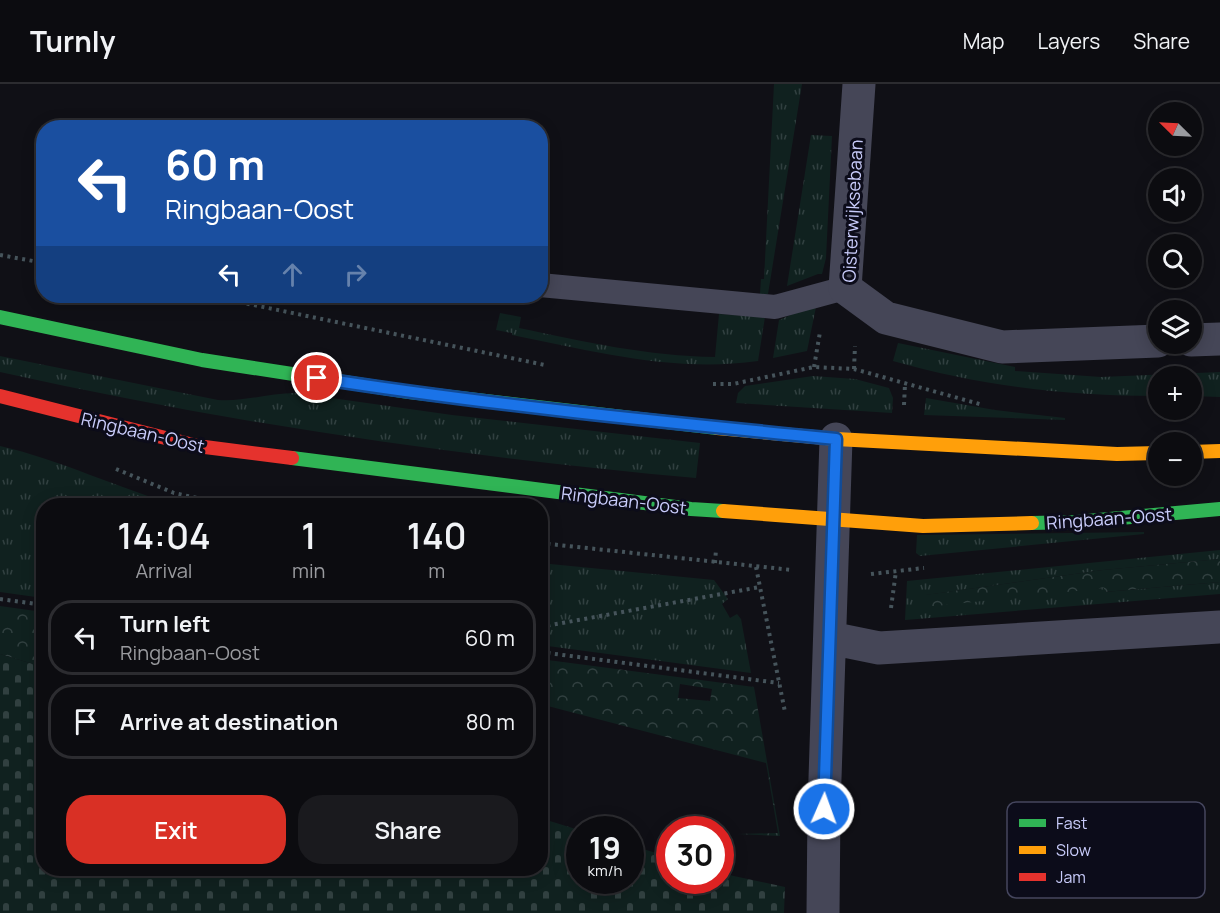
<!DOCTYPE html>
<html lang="en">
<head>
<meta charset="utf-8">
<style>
  :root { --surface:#0c0c10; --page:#1a1a1e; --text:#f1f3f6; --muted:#9a9b9f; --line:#2c2c30; --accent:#d93025 }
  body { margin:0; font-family:Manrope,sans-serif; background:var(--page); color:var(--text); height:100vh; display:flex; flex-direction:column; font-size:22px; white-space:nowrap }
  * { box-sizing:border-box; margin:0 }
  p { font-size:20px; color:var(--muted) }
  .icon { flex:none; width:33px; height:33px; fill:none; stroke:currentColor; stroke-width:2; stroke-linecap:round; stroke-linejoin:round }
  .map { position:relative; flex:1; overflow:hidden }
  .sheet { position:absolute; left:36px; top:414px; width:512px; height:378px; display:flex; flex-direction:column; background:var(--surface); border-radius:24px; box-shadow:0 3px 15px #0003,0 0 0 2px var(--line) }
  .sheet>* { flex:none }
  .guide { position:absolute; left:36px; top:36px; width:512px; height:183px; border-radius:24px; box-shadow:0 3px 15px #0003,0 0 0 2px var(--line); background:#1a4fa0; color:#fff; overflow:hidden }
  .needle { width:39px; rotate:294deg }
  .buttons { position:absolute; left:1148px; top:18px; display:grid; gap:12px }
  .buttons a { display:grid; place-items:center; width:54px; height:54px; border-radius:50%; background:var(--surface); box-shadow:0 3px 15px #0003,0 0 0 2px var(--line); font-size:30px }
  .speed { position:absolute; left:566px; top:732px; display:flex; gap:12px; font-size:30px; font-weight:700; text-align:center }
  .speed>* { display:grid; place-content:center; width:78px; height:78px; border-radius:50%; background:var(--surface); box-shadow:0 3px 15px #0003,0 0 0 2px var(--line); line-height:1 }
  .speed small { font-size:15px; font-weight:400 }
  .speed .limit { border:9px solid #d22; background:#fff; color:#111 }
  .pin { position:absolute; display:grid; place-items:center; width:51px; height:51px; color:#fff; margin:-26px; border:3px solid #fff; border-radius:50%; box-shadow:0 2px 6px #0007 }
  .me { position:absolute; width:66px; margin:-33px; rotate:2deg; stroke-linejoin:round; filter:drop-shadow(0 0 4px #0008) }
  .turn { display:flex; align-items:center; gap:21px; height:126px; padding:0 30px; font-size:27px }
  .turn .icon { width:78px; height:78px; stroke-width:2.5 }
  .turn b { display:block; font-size:42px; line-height:51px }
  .lanes { display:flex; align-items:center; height:57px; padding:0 30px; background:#0003; justify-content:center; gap:30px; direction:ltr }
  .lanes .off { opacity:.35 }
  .eta { display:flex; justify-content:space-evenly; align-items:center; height:102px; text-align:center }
  .eta b { font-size:36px; font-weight:600; line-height:42px }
  .button { display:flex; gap:12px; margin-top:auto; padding:12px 30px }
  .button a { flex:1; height:69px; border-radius:24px; background:var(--accent); color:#fff; font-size:24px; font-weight:600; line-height:69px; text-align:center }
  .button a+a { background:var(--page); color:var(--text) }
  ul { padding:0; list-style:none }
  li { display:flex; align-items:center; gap:18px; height:75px; margin:0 12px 9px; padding:0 18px; border:3px solid var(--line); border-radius:24px }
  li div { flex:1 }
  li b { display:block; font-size:22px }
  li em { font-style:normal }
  header { display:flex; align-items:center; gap:36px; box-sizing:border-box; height:84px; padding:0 30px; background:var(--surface); border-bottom:2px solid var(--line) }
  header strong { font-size:28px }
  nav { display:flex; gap:33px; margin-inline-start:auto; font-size:21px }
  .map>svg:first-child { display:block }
  .grass { fill:url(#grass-tufts) }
  .forest { fill:url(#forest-crowns); fill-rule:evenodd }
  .cemetery { fill:url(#cemetery-stones) }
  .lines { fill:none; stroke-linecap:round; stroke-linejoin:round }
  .path { stroke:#46545b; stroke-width:4; stroke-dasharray:3 4.5; stroke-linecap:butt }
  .lane { stroke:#454657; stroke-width:24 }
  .street { stroke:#454657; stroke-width:33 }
  .fast { stroke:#30b455; stroke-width:14 }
  .slow { stroke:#ff9f0a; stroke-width:14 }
  .jam { stroke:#e5322d; stroke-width:14 }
  .route-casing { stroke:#114b97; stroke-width:15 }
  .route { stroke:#1a73e8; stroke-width:10 }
  .labels { text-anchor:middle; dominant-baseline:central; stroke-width:6; stroke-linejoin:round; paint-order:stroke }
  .street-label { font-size:18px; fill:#c9ccfb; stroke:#0c0c1a }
  .key { fill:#0c0c1a; stroke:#45465e; stroke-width:1.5 }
  .key-label { font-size:16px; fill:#c9ccfb }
</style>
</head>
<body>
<header>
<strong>Turnly</strong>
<nav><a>Map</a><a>Layers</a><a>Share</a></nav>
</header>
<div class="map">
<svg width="1220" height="829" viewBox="0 0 1220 829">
  <defs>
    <pattern id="grass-tufts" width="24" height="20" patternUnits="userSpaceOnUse" patternTransform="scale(1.5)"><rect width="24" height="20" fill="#10211f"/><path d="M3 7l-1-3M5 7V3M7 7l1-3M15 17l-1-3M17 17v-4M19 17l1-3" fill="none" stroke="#314040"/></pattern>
    <pattern id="forest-crowns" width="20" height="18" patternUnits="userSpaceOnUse" patternTransform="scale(1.5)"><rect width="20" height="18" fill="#10211f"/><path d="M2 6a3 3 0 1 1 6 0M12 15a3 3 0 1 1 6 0" fill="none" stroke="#314040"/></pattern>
    <pattern id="cemetery-stones" width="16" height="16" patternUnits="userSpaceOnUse" patternTransform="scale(1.5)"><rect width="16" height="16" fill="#10211f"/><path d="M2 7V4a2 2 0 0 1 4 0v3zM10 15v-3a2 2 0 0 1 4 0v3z" fill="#314040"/></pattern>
  </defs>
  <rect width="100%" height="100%" fill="#101016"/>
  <path class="grass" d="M 774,0 L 802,0 L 768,210 L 760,210 L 761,195 L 764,195 Z
    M 811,51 L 832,52 L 826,174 L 822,190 L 818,190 L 787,202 Z
    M 812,222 L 816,223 L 807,267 L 773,274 L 779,236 Z
    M 500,229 L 521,233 L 519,244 C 585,258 648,272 715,273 L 719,230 L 765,233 L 758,277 C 674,289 593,267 512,251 L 512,249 L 496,246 Z
    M 898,259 L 1015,283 L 1015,287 L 1101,293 L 1220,288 L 1220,313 L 1191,312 L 1191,292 L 1158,292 L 1158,312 C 1068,312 980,302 893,277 Z
    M 0,272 L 218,316 C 244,318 269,309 296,309 L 452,331 L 700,359 L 696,394 C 462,373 229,339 0,288 Z
    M 813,292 L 855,295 L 889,304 L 893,314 L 892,329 L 736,319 L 738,309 L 745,302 Z
    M 926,314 L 995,326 L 1065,334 L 1065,336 L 924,331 Z
    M 0,362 C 61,376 117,404 177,421 L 44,422 L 43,514 L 0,508 Z
    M 1144,448 L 1144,450 L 920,472 L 916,469 L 917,451 Z
    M 1220,466 L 1220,475 L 1103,486 L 926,511 L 1104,504 L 1105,508 L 1220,498 L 1220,510 L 905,536 L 907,497 Z
    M 540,479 L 714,496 L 728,515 L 722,520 L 730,534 L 737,530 L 741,535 L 751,589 L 540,561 Z"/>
  <path class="forest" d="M 1220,475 L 1220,498 L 1104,508 L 1104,504 L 926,523 L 925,511 L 1103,486 Z
    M 0,522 L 43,528 L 43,583 L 0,570 Z
    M 540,575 L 754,603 L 780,752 L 738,750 L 778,749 L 766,679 L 540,620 ZM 680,600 L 712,605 L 710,617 L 678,614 Z"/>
  <path class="cemetery" d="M 0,570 L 43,583 L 44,784 L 540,784 L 540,734 L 579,746 L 579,796 L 630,796 L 630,761 L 669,773 L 669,796 L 720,796 L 720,789 L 785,803 L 784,829 L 0,829 Z"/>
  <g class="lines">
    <path class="path" d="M 0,171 L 44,179
      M 210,212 L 545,281
      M 814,283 L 820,248
      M 854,285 L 855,262
      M 713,300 L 733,300 L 814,283 L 854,285 L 983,321
      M 904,321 L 905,300
      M 116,385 L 174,409 L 234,422
      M 540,459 L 792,486
      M 715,479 L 716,465
      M 756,483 L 785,628
      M 871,490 L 924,484
      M 0,515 L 44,521
      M 891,524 L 896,487
      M 540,543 L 760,503
      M 540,568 L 779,599"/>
    <path class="lane" d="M 540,201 L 775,223 L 845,204"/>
    <path class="street" d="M 859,0 L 845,204 L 886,234 L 1002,263 L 1158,257
      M 1191,256 L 1220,255
      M 830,554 L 879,564 L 1220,543
      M 823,829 L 824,725 L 836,355"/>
    <path class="fast" d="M 0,233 L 202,276 L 409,308 L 717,344
      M 292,374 L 691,425 L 723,427
      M 1032,439 L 1076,438 L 1220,425"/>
    <path class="slow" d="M 717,344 L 836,355 L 1117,370 L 1158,369
      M 1191,368 L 1220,367
      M 723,427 L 923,442 L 1032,439"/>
    <path class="jam" d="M 0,312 L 197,362 L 292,374"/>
  </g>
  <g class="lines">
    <g class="route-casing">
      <path id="route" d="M 317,294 C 489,321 663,338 836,355 L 824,725"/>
    </g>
    <use href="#route" class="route"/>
  </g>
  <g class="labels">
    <g class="street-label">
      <text transform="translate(852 127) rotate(-87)">Oisterwijksebaan</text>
      <text transform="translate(143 348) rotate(13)">Ringbaan-Oost</text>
      <text transform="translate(624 416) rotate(7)">Ringbaan-Oost</text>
      <text transform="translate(1109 434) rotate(-4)">Ringbaan-Oost</text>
    </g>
  </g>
  <rect x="1007" y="718" width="198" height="96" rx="9" class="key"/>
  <rect x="1019" y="735" width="27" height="8" fill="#30b455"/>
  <rect x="1019" y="762" width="27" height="8" fill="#ff9f0a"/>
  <rect x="1019" y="789" width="27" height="8" fill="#e5322d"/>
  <g class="key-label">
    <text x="1056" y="745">Fast</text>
    <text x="1056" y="772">Slow</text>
    <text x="1056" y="799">Jam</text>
  </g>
</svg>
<div class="buttons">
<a><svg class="needle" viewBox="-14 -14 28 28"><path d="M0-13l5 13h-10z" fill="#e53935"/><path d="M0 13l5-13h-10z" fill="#9a9b9f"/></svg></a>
<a><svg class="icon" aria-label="sound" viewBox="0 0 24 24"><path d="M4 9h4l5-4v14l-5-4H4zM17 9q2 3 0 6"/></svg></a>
<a><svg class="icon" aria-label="search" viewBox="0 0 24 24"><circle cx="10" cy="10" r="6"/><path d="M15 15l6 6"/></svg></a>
<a><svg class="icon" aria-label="layers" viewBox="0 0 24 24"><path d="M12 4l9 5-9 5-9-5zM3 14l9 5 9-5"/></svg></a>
<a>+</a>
<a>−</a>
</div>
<div class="speed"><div>19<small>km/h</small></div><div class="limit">30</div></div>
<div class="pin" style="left:317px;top:294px;background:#d93025"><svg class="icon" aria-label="arrive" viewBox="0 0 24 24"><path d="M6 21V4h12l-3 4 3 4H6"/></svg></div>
<svg class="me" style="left:824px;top:725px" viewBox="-20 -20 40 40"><circle r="17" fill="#1a73e8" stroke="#fff" stroke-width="3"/><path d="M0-11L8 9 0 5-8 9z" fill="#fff"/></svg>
<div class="guide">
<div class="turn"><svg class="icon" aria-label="left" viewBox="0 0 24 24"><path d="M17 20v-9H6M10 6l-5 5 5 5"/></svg><div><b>60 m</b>Ringbaan-Oost</div></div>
<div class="lanes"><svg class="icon" aria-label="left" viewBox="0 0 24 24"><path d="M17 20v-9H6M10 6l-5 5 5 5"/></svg><svg class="icon off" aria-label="ahead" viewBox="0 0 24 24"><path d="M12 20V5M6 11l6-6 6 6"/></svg><svg class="icon off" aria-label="right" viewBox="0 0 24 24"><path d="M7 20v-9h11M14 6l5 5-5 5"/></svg></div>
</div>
<section class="sheet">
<div class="eta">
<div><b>14:04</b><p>Arrival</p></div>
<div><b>1</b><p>min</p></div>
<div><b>140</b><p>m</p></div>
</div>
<ul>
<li><svg class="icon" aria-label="left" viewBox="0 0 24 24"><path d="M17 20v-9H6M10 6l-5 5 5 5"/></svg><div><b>Turn left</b><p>Ringbaan-Oost</p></div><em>60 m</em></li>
<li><svg class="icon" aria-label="arrive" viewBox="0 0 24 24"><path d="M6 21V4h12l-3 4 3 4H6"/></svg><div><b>Arrive at destination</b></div><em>80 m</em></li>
</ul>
<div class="button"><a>Exit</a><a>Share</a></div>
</section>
</div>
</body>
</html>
